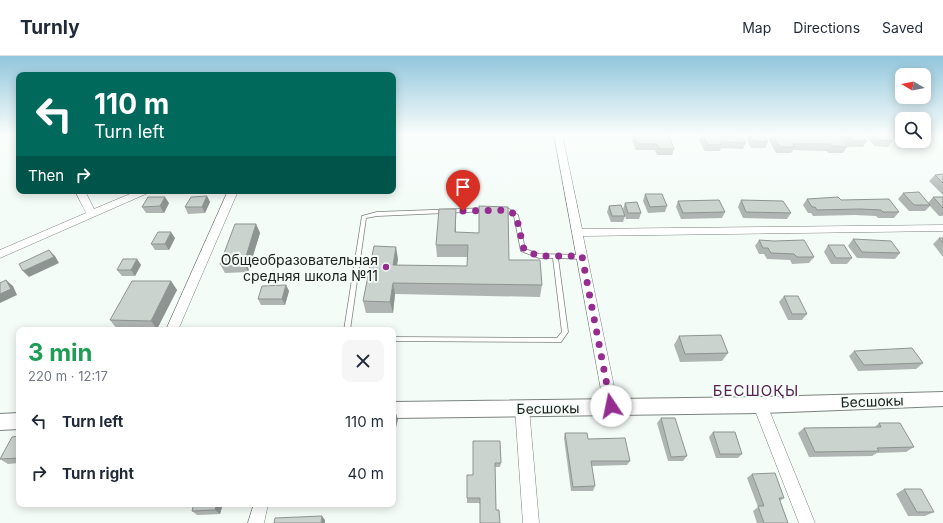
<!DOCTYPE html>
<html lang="en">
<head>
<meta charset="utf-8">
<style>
  :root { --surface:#fff; --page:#f6f6f7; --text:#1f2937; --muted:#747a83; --line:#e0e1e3 }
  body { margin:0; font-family:Inter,sans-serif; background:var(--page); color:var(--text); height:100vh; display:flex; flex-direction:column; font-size:15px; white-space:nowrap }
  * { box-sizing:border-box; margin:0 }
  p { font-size:13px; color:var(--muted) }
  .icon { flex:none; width:22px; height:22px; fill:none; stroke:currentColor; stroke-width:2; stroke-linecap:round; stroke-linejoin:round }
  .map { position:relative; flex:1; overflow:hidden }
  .drawer { position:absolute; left:16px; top:271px; width:380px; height:180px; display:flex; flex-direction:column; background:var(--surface); border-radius:8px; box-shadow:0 2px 10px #0003 }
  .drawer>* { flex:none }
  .guide { position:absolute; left:16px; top:16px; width:380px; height:122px; border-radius:8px; box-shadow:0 2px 10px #0003; background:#00695c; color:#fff; overflow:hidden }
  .needle { width:26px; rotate:280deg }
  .controls { position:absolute; left:895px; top:12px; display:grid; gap:8px }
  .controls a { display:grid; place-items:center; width:36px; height:36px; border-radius:8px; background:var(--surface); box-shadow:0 2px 10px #0003; font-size:20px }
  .pin { position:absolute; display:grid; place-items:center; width:34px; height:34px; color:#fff; margin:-41px -17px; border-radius:50% 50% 50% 0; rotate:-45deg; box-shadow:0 0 4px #0007 }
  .pin .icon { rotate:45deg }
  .me { position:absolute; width:44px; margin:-22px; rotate:349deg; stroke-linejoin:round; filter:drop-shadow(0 0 3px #0008) }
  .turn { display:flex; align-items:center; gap:14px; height:84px; padding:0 12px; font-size:18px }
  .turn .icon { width:52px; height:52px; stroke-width:2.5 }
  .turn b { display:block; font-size:28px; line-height:34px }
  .then { display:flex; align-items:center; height:38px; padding:0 12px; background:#0003; gap:8px; font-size:15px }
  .round { display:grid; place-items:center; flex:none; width:42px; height:42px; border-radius:8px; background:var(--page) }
  .headline { display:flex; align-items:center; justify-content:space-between; height:68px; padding:0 12px }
  h1 { font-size:24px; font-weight:700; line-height:30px; color:#1e9e55 }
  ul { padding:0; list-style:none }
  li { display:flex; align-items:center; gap:12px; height:52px; padding:0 12px }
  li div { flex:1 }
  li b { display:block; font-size:15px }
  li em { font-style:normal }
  header { display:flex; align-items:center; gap:24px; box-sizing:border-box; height:56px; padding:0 20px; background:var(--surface); border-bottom:1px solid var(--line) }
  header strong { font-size:19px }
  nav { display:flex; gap:22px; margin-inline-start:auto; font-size:14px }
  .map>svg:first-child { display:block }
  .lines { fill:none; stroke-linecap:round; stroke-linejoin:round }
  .service-casing { stroke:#7c837f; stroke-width:1.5 }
  .minor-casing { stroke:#7c837f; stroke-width:1 }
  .tertiary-casing { stroke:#7c837f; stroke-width:2 }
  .service { fill:#fff; fill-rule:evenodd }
  .minor { fill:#fff; fill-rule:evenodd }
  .tertiary { fill:#fff; fill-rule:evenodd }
  .wall { fill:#afb5b2 }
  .shaded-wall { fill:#8e9491 }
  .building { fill:#cbd3cf; stroke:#8e9491 }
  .route { stroke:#952c90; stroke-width:7; stroke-dasharray:0 12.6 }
  .poi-dot { fill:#952c90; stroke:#f4fcf8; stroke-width:1.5 }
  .labels { text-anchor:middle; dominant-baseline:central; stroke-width:4; stroke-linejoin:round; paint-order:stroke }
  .poi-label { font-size:14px; fill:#202221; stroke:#f4fcf8; text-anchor:end }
  .street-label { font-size:14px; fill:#202221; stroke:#f4fcf8 }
  .neighbourhood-label { font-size:15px; letter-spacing:1px; fill:#562353; stroke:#f4fcf8 }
</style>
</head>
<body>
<header>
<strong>Turnly</strong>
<nav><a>Map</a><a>Directions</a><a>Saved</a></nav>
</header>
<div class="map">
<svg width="943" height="467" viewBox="0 0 943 467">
  <rect width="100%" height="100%" fill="#f4fcf8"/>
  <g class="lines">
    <g class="service-casing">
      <path id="service" d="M 487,152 L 489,154 L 489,155 L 377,160 L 366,162 L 350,274 L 344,274 L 362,160 L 377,156 Z
        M 501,152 L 509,153 L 518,159 L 525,193 L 539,198 L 582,199 L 585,201 L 582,203 L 558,202 L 568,276 L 561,286 L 559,286 L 393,285 L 393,281 L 557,282 L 562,276 L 553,202 L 539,202 L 521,195 L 514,160 L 506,156 L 499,155 L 499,154 Z"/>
    </g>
    <g class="minor-casing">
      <path id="minor" d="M 554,78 L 562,78 L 582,173 L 943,169 L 943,175 L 583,180 L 618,350 L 616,354 L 611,356 L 606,354 L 604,350 Z
        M 75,135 L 85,135 L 94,153 L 137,135 L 150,135 L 148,137 L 0,202 L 0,194 L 86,157 Z
        M 228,135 L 238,135 L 178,274 L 166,274 Z
        M 760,343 L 765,345 L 767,349 L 815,467 L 799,467 L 753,349 L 755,345 Z
        M 522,346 L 527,348 L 529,352 L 539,467 L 523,467 L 515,352 L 517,348 Z
        M 254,448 L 268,448 L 264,467 L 248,467 Z"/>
    </g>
    <g class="tertiary-casing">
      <path id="tertiary" d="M 943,336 L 943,350 L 760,357 L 393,362 L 393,346 L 760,341 Z
        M 19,357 L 19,373 L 0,374 L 0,358 Z"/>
    </g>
    <use href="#service" class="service"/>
    <use href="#minor" class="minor"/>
    <use href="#tertiary" class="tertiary"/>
  </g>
  <path class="wall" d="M 702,78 L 746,87 L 743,93 L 721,92 L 720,95 L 705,95 L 699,85 Z
    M 748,78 L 764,78 L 768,86 L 765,92 L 751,92 L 746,83 Z
    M 772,78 L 796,79 L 796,78 L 825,78 L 847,91 L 843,97 L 828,97 L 827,95 L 793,94 L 791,97 L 776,97 L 769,84 Z
    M 844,78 L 861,78 L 867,85 L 863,91 L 848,91 L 842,82 Z
    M 869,78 L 887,78 L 892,85 L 888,91 L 874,90 L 867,81 Z
    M 941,78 L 943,78 L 943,80 L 940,79 Z
    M 634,79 L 674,93 L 672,99 L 657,99 L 655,94 L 636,94 L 632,85 Z
    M 943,118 L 943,139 L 929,125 L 935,119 Z
    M 278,135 L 297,135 L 297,136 L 279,136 Z
    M 903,137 L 928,147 L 933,141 L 943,141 L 943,160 L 939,160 L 930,150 L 925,155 L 909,155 L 898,143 Z
    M 645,138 L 667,150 L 665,156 L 648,157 L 643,145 Z
    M 207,140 L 210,146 L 205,157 L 188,158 L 185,151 Z
    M 807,143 L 841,144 L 899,156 L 894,162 L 878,162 L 876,160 L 855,159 L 813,160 L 811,157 L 808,157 L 803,149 Z
    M 741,144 L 791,157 L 787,163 L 743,162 L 738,151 Z
    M 678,145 L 725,156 L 722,162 L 681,163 L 676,151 Z
    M 169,147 L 164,157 L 146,157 L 142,151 Z
    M 625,147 L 641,157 L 639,163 L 626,163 L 623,153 Z
    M 609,150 L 625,160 L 623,166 L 611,166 L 607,156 Z
    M 456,153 L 456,176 L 509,204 L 542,229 L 540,241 L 395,238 L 393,257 L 366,257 L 363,245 L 398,203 L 397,209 L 467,210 L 467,201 L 437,201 L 436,189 Z
    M 256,168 L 260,177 L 248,216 L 225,217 L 220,208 Z
    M 175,182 L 169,194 L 155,194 L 151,188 Z
    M 939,182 L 943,182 L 943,201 L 933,188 Z
    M 853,183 L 900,197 L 895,203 L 857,202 L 848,190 Z
    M 759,184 L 814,201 L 809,207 L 792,208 L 790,204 L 767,203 L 764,198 L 759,198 L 755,190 Z
    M 828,189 L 852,202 L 847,208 L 831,208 L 824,196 Z
    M 137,203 L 141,209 L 135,220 L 122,220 L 117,214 Z
    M 171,225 L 177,234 L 157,273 L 117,273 L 110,264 Z
    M 286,229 L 289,235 L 285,249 L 261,249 L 258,243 Z
    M 784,240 L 807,258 L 802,264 L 788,264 L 779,246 Z
    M 679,280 L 728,297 L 722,305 L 680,306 L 674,289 Z
    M 854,295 L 923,307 L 916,313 L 858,315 L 849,300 Z
    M 393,358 L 398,363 L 396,371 L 393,371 Z
    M 661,362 L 687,400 L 683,405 L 668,405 L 657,367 Z
    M 879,367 L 914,391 L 906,396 L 877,397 L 872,400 L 809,401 L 798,377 L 804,372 L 875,371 Z
    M 713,376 L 742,398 L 738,402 L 716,402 L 709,381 Z
    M 565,377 L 588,383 L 630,405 L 627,409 L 592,410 L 595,430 L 593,435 L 571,435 L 564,382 Z
    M 19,380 L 19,407 L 8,408 L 0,403 Z
    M 473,385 L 501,407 L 500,411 L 495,411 L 496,454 L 500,467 L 479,447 L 467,447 L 467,419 L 473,419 Z
    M 752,418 L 784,442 L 780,445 L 788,467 L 757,467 L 753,455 L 758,451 L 747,422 Z
    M 904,433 L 934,456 L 925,460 L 908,460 L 896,438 Z
    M 194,448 L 223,448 L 220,458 L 197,459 L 192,455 Z"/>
  <path class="shaded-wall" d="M 207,140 L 210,146 L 205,157 L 202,151 Z
    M 165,141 L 169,147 L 164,157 L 160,150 Z
    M 456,153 L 456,165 L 455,188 L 455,176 Z
    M 256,168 L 260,177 L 248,216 L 244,207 Z
    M 171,176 L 175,182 L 169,194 L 165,188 Z
    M 396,191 L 398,203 L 395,221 L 393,209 Z
    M 49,194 L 55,200 L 59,207 L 29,221 L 23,215 Z
    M 137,203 L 141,209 L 135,220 L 131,214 Z
    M 6,224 L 13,230 L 17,239 L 0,247 L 0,238 Z
    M 171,225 L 177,234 L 157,273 L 151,265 Z
    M 393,227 L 395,238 L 393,257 L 390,246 Z
    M 286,229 L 289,235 L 285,249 L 282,243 Z
    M 396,358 L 398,363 L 396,371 L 395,366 Z
    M 217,448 L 223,448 L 220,458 L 215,454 Z
    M 322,460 L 325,464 L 325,467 L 321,467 Z"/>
  <path class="building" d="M 702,78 L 741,78 L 746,87 L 721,86 L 722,88 L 708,89 Z
    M 749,78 L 764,78 L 768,86 L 754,85 Z
    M 772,78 L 799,79 L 798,78 L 838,78 L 847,91 L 832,90 L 830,88 L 793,88 L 794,91 L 780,91 Z
    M 847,78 L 861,78 L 867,85 L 852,85 Z
    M 873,78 L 887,78 L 892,85 L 878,84 Z
    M 634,79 L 669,80 L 674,93 L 659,93 L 657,88 L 638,88 Z
    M 943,118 L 943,127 L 935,119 Z
    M 919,136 L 930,149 L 914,149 L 903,137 Z
    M 645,138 L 662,138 L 667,150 L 650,151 Z
    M 207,140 L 202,151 L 185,151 L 191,141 Z
    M 148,141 L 165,141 L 160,150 L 142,151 Z
    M 838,141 L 841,144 L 889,143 L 899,156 L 883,156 L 881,154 L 860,153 L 817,154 L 815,151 L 812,151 L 807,143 Z
    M 933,141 L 943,141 L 943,152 Z
    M 719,144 L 725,156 L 683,157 L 678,145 Z
    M 741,144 L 783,145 L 791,157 L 746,156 Z
    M 637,146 L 641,157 L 628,157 L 625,147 Z
    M 621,149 L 625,160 L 612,160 L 609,150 Z
    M 479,150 L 508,151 L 509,204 L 540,204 L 542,229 L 393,227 L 390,246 L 363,245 L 374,190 L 396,191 L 393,209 L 467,210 L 468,189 L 436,189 L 439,153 L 456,153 L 455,176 L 479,177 Z
    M 235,168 L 256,168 L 244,207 L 220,208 Z
    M 158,176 L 171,176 L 165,188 L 151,188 Z
    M 939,182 L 943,182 L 943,187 Z
    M 853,183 L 891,185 L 900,197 L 862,196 Z
    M 759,184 L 774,185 L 804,184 L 814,201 L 797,201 L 794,198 L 771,197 L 768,192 L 763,192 Z
    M 828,189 L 844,189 L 852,202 L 836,202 Z
    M 49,194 L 54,201 L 23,215 L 19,208 Z
    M 123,203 L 137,203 L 131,214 L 117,214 Z
    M 6,224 L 11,233 L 0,238 L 0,227 Z
    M 132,225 L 171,225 L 151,265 L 110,264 Z
    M 286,229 L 282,243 L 258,243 L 262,230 Z
    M 784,240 L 798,240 L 807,258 L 792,258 Z
    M 721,279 L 728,297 L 685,298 L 679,280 Z
    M 912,292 L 923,307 L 864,309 L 854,295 Z
    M 393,358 L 396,358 L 395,366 L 393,366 Z
    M 661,362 L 675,362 L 687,400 L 671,401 Z
    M 879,367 L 900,367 L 914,391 L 877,392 L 879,395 L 815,396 L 804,372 L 881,371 Z
    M 713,376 L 735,376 L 742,398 L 720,398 Z
    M 565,377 L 587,377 L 588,383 L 625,382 L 630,405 L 591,405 L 595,430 L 573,431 Z
    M 19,380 L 19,402 L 0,403 L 12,381 Z
    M 473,385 L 500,385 L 501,407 L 495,407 L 496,454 L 499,454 L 500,467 L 480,467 L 480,442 L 467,442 L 467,419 L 473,419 Z
    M 775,417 L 784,442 L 779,442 L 788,467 L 764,467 L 758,450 L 764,450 L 752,418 Z
    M 904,433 L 921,433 L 934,456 L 917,456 Z
    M 194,448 L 217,448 L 215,454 L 192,455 Z
    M 322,460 L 321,467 L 274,467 L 275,462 Z"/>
  <linearGradient id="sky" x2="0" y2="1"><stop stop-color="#91c6dc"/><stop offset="0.55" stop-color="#fafefc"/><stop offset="1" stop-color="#fafefc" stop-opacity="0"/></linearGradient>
  <rect width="943" height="143" fill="url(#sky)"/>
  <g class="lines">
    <path class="route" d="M 463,155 L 507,154 L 516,159 L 524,194 L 539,200 L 582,200 L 611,350"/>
  </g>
  <circle class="poi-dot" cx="386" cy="211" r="4"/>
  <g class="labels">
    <g class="poi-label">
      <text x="378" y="203">Общеобразовательная<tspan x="378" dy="16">средняя школа №11</tspan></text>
    </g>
    <g class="street-label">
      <text transform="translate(872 345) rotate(-2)">Бесшокы</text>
      <text transform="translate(548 352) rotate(-1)">Бесшокы</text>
    </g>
    <g class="neighbourhood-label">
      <text x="756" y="334">БЕСШОҚЫ</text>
    </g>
  </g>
</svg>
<div class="controls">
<a><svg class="needle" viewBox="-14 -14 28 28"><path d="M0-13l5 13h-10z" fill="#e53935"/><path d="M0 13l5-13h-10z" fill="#747a83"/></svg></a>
<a><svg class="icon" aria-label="search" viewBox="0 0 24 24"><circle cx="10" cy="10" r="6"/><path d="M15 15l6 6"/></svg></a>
</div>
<div class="pin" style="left:463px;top:155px;background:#d93025"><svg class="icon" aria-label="arrive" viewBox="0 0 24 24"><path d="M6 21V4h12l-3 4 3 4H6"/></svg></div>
<svg class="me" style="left:611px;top:350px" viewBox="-20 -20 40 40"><circle r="19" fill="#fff"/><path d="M0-13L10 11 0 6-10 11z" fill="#952c90"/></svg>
<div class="guide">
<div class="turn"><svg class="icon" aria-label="left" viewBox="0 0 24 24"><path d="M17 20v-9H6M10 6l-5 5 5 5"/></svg><div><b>110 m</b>Turn left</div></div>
<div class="then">Then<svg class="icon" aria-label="right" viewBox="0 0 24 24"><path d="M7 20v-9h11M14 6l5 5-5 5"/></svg></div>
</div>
<section class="drawer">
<div class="headline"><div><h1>3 min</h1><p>220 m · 12:17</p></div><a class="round"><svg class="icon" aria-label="close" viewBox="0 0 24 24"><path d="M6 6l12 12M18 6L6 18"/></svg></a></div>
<ul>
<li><svg class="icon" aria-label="left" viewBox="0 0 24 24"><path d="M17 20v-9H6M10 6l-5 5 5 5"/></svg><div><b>Turn left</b></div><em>110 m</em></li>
<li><svg class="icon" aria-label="right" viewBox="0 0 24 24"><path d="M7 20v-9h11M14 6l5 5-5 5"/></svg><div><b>Turn right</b></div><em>40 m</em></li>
</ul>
</section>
</div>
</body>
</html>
